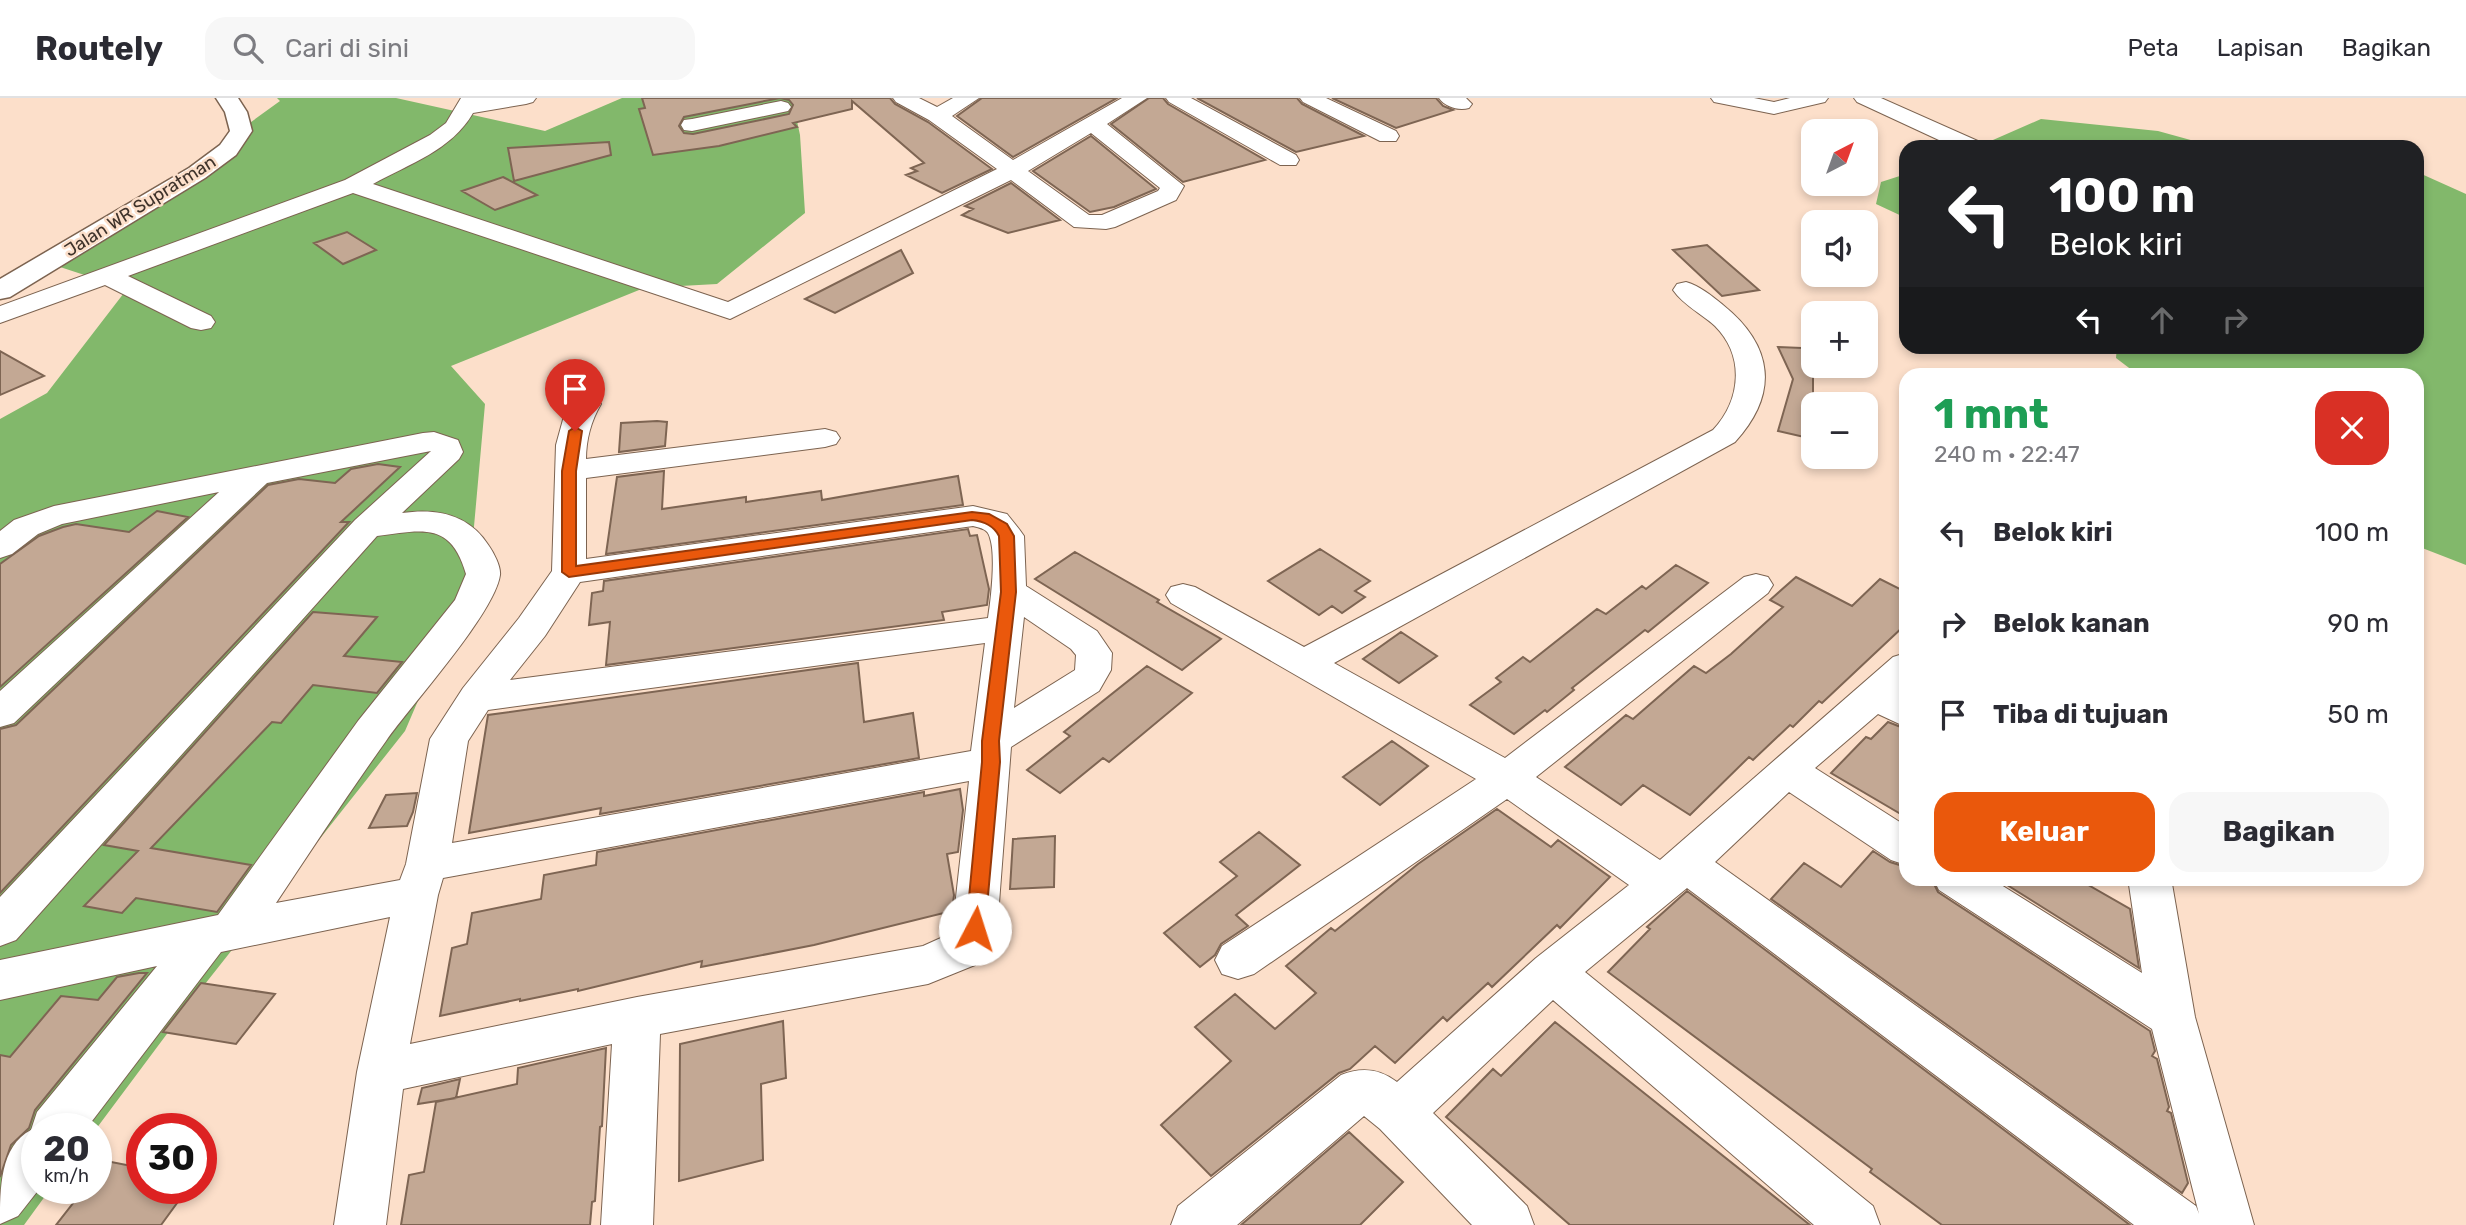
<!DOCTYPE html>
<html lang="id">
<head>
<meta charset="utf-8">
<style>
  :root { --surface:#fff; --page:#f7f7f7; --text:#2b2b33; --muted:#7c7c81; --line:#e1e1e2; --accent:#ea580c }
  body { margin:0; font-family:Rubik,sans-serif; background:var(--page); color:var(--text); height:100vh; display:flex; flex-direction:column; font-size:26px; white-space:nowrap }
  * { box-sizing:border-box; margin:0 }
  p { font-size:23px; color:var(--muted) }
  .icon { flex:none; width:38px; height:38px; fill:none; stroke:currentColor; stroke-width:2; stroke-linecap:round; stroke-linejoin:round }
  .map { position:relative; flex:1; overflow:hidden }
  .drawer { position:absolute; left:1899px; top:270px; width:525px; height:518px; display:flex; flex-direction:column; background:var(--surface); border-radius:21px; box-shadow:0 4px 10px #0003 }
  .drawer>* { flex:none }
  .guide { position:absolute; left:1899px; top:42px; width:525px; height:214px; border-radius:21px; box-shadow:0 4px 10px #0003; background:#202124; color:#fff; overflow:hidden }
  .needle { width:46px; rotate:41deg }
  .fabs { position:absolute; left:1801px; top:21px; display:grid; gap:14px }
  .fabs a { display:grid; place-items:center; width:77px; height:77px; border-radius:14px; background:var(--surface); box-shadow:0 4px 10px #0003; font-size:35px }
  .speed { position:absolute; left:21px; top:1015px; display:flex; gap:14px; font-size:35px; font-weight:700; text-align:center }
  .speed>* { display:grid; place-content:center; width:91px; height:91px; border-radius:50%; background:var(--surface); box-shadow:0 4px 10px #0003; line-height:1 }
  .speed small { font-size:18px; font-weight:400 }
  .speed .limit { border:10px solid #d22; background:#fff; color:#111 }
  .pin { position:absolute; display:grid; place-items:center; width:60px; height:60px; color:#fff; margin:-72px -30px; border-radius:50% 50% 50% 0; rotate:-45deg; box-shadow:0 0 7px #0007 }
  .pin .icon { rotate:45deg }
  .me { position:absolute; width:77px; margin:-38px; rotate:5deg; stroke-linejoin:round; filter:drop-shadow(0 0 5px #0008) }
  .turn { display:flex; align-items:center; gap:24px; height:147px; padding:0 35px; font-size:32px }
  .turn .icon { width:91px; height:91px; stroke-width:2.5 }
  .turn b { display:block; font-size:49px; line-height:60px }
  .lanes { display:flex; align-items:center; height:66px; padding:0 35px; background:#0003; justify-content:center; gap:35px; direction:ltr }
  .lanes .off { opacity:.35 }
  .round { display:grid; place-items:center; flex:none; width:74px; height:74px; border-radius:21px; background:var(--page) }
  .overview { display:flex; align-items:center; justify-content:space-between; height:119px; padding:0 35px }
  h1 { font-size:42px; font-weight:700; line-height:52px; color:#1e9e55 }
  .button { display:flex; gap:14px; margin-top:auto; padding:14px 35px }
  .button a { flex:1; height:80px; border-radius:21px; background:var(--accent); color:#fff; font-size:28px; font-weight:700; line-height:80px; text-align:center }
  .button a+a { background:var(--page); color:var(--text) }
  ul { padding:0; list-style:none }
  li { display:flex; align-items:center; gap:21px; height:91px; padding:0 35px }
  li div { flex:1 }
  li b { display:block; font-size:26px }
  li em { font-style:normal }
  header { display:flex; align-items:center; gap:42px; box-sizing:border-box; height:98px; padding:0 35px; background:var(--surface); border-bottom:2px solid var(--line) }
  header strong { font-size:33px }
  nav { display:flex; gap:38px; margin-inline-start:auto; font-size:24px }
  .search { width:490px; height:63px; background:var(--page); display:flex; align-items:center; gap:18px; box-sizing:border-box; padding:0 24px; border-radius:21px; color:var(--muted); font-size:26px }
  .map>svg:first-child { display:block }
  .forest { fill:#82b86b }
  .building { fill:#c3a894; stroke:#7e6553; stroke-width:2; fill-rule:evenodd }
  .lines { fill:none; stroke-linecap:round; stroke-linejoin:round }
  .minor-casing { stroke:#7c6350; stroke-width:2 }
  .highway-casing { stroke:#7c6350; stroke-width:3 }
  .minor { fill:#fff; fill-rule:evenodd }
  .highway { fill:#fff; fill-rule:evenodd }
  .route { fill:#ea580c; stroke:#983908; stroke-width:2 }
  .labels { text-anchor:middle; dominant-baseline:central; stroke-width:5; stroke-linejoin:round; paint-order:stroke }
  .far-street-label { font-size:18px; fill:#3f332b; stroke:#fcdfca }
</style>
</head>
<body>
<header>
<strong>Routely</strong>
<div class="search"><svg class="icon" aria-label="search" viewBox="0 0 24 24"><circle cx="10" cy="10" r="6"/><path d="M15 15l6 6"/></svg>Cari di sini</div>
<nav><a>Peta</a><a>Lapisan</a><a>Bagikan</a></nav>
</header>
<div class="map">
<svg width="2466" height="1127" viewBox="0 0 2466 1127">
  <rect width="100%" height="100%" fill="#fcdfca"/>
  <path class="forest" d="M 277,0 L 396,0 L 545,33 L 622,0 L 792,0 L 800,37 L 805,115 L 717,186 L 644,190 L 451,268 L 485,306 L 469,484 L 405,633 L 190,905 L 96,1031 L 37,1031 L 37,1090 L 51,1090 L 24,1127 L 0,1127 L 0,321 L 47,295 L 127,191 L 54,167 L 280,3 Z
    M 2041,21 L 2158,33 L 2216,49 L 1977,49 Z
    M 2417,74 L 2466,96 L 2466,467 L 2417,448 L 2417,276 L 2137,276 L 2116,260 L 2117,248 L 2417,248 Z
    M 1906,76 L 1906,120 L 1876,106 L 1881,84 Z"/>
  <path class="building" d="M 642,0 L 890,0 L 895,6 L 928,24 L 992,71 L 942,95 L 906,77 L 917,73 L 911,70 L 924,65 L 852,3 L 852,11 L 793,25 L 797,29 L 719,48 L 653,57 L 639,11 L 645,10 ZM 780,0 L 789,2 L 793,7 L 789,16 L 693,36 L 684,35 L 679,28 L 684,19 Z
    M 982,0 L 1117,0 L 1013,59 L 957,18 Z
    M 1149,0 L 1163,0 L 1168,6 L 1265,62 L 1183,84 L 1111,26 Z
    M 1197,0 L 1297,0 L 1302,6 L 1364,38 L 1296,54 Z
    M 1332,0 L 1436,0 L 1443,8 L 1453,12 L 1396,30 Z
    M 1091,38 L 1156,91 L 1114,109 L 1090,114 L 1033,73 Z
    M 609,44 L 611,57 L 514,83 L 508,50 Z
    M 503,79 L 537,97 L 495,112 L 462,93 Z
    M 1011,85 L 1060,122 L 1008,135 L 962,117 L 973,111 L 965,108 Z
    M 347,134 L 376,152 L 343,166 L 314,145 Z
    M 1707,147 L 1759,192 L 1722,198 L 1673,152 Z
    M 901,152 L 913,175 L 835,215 L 805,201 Z
    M 1805,238 L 1813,239 L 1813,341 L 1778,333 L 1793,281 L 1778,249 L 1802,250 Z
    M 0,253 L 44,278 L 0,297 Z
    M 657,323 L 667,324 L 665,348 L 619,354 L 621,325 Z
    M 378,366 L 400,369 L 341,424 L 349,424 L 0,795 L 0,631 L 16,627 L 268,387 L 299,381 L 335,385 L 351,371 Z
    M 664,373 L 662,411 L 746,399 L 746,404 L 821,393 L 822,402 L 958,378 L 963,407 L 606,456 L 617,379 Z
    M 157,413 L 188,419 L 0,589 L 0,466 L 39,438 L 63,429 L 76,426 L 129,434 Z
    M 968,431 L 970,438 L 977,437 L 989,491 L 987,507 L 942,514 L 944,522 L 606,567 L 610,524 L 589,527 L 592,495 L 603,493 L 604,483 Z
    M 1320,451 L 1370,483 L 1355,493 L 1365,499 L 1342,515 L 1332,508 L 1319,517 L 1268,483 Z
    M 1075,454 L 1159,502 L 1157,504 L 1221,541 L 1182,572 L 1035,481 Z
    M 1676,467 L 1708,485 L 1648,534 L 1645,532 L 1572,590 L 1574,592 L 1547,614 L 1545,612 L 1514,636 L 1470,607 L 1501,584 L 1496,580 L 1523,559 L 1530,564 L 1597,511 L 1606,516 L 1642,488 L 1646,491 Z
    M 1796,479 L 1852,508 L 1880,481 L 1906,494 L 1906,526 L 1822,605 L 1819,603 L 1793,629 L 1790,627 L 1753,662 L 1749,659 L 1690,717 L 1643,687 L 1621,707 L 1565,669 L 1626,617 L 1633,621 L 1694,568 L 1706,575 L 1731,556 L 1783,509 L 1770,502 Z
    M 313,514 L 377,519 L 344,558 L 402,564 L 377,595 L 313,587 L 281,625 L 272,624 L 151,750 L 251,767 L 217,814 L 136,800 L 122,815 L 84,808 L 138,753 L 104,747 Z
    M 1401,534 L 1437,558 L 1399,585 L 1363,561 Z
    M 858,565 L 864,624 L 913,615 L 919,660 L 600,716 L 601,710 L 469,735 L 488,617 Z
    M 1147,568 L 1192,595 L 1109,664 L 1103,660 L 1060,695 L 1027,672 L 1070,638 L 1064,634 Z
    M 1888,624 L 1906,631 L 1906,725 L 1901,722 L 1904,718 L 1831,675 L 1866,639 L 1871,641 Z
    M 1392,643 L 1428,668 L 1380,707 L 1343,679 Z
    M 960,691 L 963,712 L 958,754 L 947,756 L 954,797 L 952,813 L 814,847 L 701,869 L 702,863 L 578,893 L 578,891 L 520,903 L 520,901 L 440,918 L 452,850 L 467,846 L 472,815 L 541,801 L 544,777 L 596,767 L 597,754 L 924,694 L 924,698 Z
    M 417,695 L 413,714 L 407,728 L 369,730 L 386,697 Z
    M 1497,711 L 1551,749 L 1558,742 L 1610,779 L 1560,830 L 1557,827 L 1492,889 L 1488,885 L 1447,923 L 1443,919 L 1395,965 L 1375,948 L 1350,971 L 1339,975 L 1211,1078 L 1161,1027 L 1231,963 L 1195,929 L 1235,896 L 1275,931 L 1316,895 L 1286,868 L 1331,830 L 1335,833 L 1418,766 Z
    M 1259,734 L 1300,767 L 1236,817 L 1248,828 L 1221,846 L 1215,857 L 1200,869 L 1164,835 L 1237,778 L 1220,764 Z
    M 1055,738 L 1054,789 L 1010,791 L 1013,741 Z
    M 1873,753 L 1890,764 L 1906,769 L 1906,780 L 1931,780 L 1938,794 L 2150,933 L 2155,953 L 2152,958 L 2157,961 L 2169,1009 L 2167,1013 L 2171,1015 L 2188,1085 L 2182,1095 L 1771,801 L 1804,765 L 1841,789 Z
    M 1996,780 L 2076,780 L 2130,811 L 2139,870 Z
    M 1687,793 L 2130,1127 L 1942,1127 L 1870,1074 L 1872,1071 L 1608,874 L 1650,831 L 1647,829 Z
    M 139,875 L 147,875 L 35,1012 L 29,1030 L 11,1047 L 0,1079 L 0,957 L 10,959 L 61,898 L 98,902 L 117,879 Z
    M 201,885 L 275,896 L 236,946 L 163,934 Z
    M 783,923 L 786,980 L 761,986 L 763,1062 L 679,1083 L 680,946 Z
    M 1555,924 L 1688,1030 L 1810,1127 L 1570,1127 L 1446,1019 L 1493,971 L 1501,978 Z
    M 606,950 L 602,1028 L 600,1029 L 595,1103 L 592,1104 L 590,1127 L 401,1127 L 409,1077 L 424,1074 L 436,1004 L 517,986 L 518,970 Z
    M 460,981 L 456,1000 L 418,1006 L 422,990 Z
    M 1349,1034 L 1403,1084 L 1360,1127 L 1241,1127 Z
    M 96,1061 L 142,1070 L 142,1090 L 188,1090 L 161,1127 L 56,1127 L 85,1090 L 96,1090 Z"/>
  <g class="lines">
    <g class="minor-casing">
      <path id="minor" d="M 461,0 L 536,0 L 533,4 L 526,6 L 473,15 C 452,52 409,66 373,86 L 728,204 L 997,71 L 929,22 L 896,4 L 893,0 L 919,0 L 937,9 L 953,0 L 979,0 L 952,18 L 1013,62 L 1122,0 L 1147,0 L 1107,26 L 1184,88 L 1176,102 L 1115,129 L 1106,131 L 1074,129 L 1011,82 L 730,221 L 353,95 L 128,178 L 211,218 L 215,224 L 211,230 L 201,232 L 191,230 L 105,187 L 0,225 L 0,208 L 345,82 L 430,37 L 446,25 ZM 1091,35 L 1160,90 L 1158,93 L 1102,117 L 1089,117 L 1028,73 Z
        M 1166,0 L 1191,0 L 1296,57 L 1299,62 L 1296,67 L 1280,67 L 1169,4 Z
        M 1300,0 L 1326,0 L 1396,33 L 1399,38 L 1396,43 L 1380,43 L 1303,4 Z
        M 1439,0 L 1466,0 L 1472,6 L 1469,10 C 1459,13 1445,9 1439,0 Z
        M 1711,0 L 1754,0 L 1774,4 L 1790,0 L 1828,0 L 1825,4 L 1774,16 L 1714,4 Z
        M 1854,0 L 1881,0 L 1980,44 L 1983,49 L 1954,49 L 1857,4 Z
        M 781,3 L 788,5 L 791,9 L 788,13 L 692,33 L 684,32 L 681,27 L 684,22 L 692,21 Z
        M 1686,184 C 1700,188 1712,198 1723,207 C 1774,248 1779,296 1735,344 L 1334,565 L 1505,660 L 1744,479 L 1756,476 L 1768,479 L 1773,487 L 1768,495 L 1536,679 L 1660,762 L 1893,559 L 1906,555 L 1906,590 L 1901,595 L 1906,597 L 1906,629 L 1878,616 L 1815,670 L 1906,728 L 1906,767 L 1891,762 L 1789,694 L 1715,764 L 2196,1108 L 2199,1116 L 2152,931 L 1939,792 L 1933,780 L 1990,780 L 2142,875 L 2128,780 L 2171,780 L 2195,919 L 2254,1127 L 2134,1127 L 1687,790 L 1585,874 L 1873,1108 L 1880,1127 L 1814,1127 L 1553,902 L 1433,1015 L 1527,1108 L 1534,1127 L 1472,1127 L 1380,1031 L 1364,1018 L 1237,1127 L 1171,1127 L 1178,1108 L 1341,977 C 1361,969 1379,970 1397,984 L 1536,860 L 1629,787 L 1507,701 L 1254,876 L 1238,881 L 1222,876 L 1215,862 L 1222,848 L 1476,681 L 1171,505 L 1166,497 L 1171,489 L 1183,486 L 1195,489 L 1304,549 L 1713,332 C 1741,302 1745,258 1715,228 C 1702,216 1683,207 1673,192 L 1677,186 Z
        M 586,297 L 596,300 L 601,306 C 591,323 586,342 586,361 L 825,331 L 836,334 L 840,340 L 836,346 L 825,349 L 586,380 L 586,461 L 973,408 L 1007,416 L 1019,431 L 1024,438 L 1026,488 L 1097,533 L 1112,555 L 1111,572 L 1099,593 L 1011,649 L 997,831 L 975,867 L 928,886 L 660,936 L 653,1127 L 601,1127 L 612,946 L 403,991 L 386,1127 L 334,1127 L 357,974 L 390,819 L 221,854 L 86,1031 L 37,1031 L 37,1090 L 40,1090 L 18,1118 L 0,1126 C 0,1090 0,1048 31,1032 L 37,1014 L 157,868 L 0,902 L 0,862 L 218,817 L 358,623 L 455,502 L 466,476 C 451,423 422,432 377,438 L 16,842 L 0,848 L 0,799 L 355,422 L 431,353 L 267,385 L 14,625 L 0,629 L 0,593 L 219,394 L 62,426 L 38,436 L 12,456 L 0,460 L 0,433 L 14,422 L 54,408 L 423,335 L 434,334 L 458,342 L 463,354 L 459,361 L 402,415 C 437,410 469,416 489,448 C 494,455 501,469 500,477 C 495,515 411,607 386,643 C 348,696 312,751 276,805 L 400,782 L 406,766 L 430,641 L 463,590 L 519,520 L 552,473 L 556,347 L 564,318 L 576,300 ZM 973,428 C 981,430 988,431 990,440 C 996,458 991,501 988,520 L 510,582 L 545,538 L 580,484 ZM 1024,519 L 1071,551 L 1076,557 L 1075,572 L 1014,610 ZM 985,545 L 971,653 L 452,745 L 468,643 L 488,612 ZM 969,683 L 953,826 L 943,839 L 923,848 L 637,899 L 410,946 L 438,797 L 443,780 Z"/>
    </g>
    <g class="highway-casing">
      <path id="highway" d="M 216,0 L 238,0 L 247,14 L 252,33 L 236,57 L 205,80 L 10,199 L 0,201 L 0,181 L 189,70 L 220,47 L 230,33 L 225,14 Z"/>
    </g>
    <use href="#minor" class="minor"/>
    <use href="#highway" class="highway"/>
  </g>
  <path class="route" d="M 575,329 L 582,333 L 576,373 L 576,468 L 972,414 L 989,416 L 1007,426 L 1014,438 L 1016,494 L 999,643 L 1000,664 L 985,831 L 982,837 L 975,839 L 968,837 L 966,831 L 982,664 L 982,643 L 1001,494 L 999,438 C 994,428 983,423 972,422 L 569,479 L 562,474 L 562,373 L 569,333 Z"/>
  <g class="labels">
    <g class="far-street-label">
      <text transform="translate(140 108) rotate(-32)">Jalan WR Supratman</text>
    </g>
  </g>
</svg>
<div class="fabs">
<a><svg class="needle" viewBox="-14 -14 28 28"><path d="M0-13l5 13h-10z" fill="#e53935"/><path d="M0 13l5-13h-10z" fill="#7c7c81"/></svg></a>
<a><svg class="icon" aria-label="sound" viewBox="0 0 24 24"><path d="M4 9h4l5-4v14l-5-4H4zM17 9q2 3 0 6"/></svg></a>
<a>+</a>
<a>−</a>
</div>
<div class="speed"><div>20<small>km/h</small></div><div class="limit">30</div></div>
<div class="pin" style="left:575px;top:333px;background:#d93025"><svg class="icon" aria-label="arrive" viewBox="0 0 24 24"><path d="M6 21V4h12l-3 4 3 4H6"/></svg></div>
<svg class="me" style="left:975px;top:831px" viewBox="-20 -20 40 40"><circle r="19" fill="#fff"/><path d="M0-13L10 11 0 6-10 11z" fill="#ea580c"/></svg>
<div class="guide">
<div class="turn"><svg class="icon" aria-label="left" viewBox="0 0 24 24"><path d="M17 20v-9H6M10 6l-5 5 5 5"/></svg><div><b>100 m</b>Belok kiri</div></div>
<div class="lanes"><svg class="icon" aria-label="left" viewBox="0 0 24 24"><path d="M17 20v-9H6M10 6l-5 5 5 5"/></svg><svg class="icon off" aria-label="ahead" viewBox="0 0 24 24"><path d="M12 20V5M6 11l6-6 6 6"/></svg><svg class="icon off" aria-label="right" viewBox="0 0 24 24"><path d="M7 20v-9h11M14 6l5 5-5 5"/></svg></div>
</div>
<section class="drawer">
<div class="overview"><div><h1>1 mnt</h1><p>240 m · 22:47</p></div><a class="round" style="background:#d93025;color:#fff"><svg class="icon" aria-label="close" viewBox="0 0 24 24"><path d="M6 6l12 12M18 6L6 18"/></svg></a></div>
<ul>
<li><svg class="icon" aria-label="left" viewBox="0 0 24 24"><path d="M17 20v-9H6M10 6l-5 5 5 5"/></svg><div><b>Belok kiri</b></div><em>100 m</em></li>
<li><svg class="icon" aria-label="right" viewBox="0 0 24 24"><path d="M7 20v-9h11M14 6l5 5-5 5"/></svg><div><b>Belok kanan</b></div><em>90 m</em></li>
<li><svg class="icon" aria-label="arrive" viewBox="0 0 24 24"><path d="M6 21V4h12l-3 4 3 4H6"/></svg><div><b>Tiba di tujuan</b></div><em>50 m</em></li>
</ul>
<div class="button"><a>Keluar</a><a>Bagikan</a></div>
</section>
</div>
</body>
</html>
